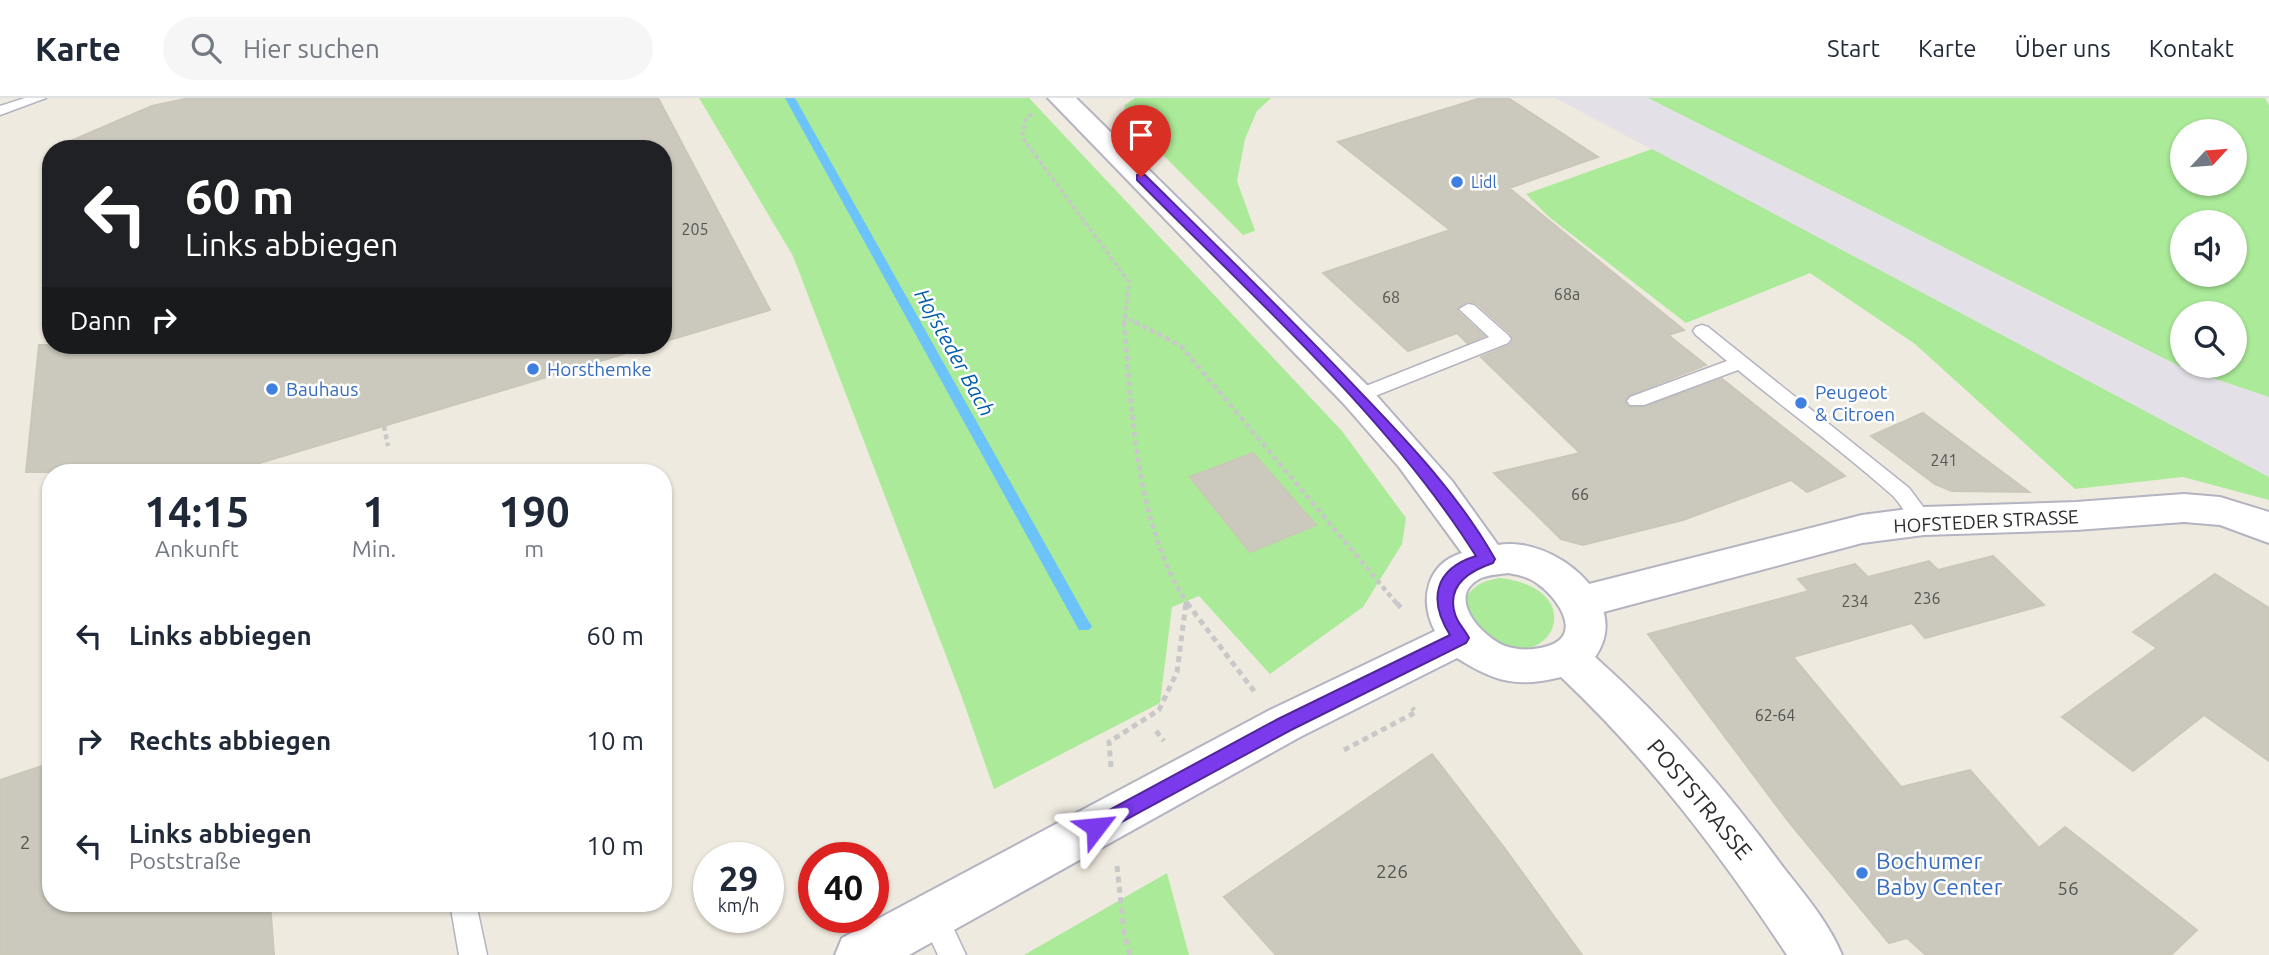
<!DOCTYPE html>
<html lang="de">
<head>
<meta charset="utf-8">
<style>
  :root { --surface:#fff; --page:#f6f6f7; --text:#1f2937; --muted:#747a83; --line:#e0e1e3 }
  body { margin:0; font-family:Ubuntu,sans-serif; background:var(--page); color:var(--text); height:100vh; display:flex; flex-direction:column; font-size:26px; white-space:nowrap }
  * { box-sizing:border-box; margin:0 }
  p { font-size:23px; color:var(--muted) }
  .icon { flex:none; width:38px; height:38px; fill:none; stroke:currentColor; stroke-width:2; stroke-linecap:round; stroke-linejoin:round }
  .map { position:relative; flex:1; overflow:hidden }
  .drawer { position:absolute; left:42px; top:366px; width:630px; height:448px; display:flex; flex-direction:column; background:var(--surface); border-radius:28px; box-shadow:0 2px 5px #0004 }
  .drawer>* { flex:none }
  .hud { position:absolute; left:42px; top:42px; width:630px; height:214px; border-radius:28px; box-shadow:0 2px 5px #0004; background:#202124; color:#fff; overflow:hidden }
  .needle { width:46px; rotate:64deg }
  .fabs { position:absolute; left:2170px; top:21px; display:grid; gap:14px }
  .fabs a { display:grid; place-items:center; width:77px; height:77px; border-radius:50%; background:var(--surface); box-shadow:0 2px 5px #0004; font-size:35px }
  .speed { position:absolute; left:693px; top:744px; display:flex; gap:14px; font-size:35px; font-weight:700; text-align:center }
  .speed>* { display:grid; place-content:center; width:91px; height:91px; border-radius:50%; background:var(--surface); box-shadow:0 2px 5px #0004; line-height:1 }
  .speed small { font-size:18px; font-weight:400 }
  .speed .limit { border:10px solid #d22; background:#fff; color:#111 }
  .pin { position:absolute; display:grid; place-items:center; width:60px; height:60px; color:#fff; margin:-72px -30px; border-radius:50% 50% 50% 0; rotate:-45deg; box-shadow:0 0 7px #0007 }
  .pin .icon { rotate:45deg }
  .me { position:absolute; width:77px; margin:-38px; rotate:61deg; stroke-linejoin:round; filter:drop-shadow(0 0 5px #0008) }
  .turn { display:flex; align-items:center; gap:24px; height:147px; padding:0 28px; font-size:32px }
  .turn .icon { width:91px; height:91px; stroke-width:2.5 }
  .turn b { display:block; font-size:49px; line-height:60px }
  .then { display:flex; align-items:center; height:66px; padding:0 28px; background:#0003; gap:14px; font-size:26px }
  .eta { display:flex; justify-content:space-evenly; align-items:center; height:119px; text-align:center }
  .eta b { font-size:42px; font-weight:700; line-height:49px }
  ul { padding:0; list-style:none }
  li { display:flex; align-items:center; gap:21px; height:105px; padding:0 28px }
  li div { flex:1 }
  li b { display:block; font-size:26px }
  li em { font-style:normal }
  header { display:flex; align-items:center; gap:42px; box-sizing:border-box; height:98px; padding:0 35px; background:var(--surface); border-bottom:2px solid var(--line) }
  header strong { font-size:33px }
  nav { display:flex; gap:38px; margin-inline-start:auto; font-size:24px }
  .search { width:490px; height:63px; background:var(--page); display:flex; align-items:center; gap:18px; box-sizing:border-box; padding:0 24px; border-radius:38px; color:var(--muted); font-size:26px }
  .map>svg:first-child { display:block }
  .industrial { fill:#e3e0e8 }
  .green { fill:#aaea98; fill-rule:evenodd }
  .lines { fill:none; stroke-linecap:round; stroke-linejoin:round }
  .stream { fill:#6bc3f9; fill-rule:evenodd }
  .building { fill:#cbc8bd; stroke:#cbc7b8; stroke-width:2 }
  .lane-casing { stroke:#b3b3c2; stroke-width:3 }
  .street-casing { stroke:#b3b3c2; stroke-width:4 }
  .secondary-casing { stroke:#b3b3c2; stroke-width:4 }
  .path-far2 { stroke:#c8c8c8; stroke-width:3.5; stroke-dasharray:4.5 2.5; stroke-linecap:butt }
  .path-far1 { stroke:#c8c8c8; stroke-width:4.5; stroke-dasharray:5 3.5; stroke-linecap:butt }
  .path { stroke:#c8c8c8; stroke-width:5; stroke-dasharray:6 4.5; stroke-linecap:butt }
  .lane { fill:#fff; fill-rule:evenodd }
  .street { fill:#fff; fill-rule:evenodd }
  .secondary { fill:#fff; fill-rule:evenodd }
  .route { fill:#7c3aed; stroke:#51269a; stroke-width:2 }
  .shop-dot { fill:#3f7fe0; stroke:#fff; stroke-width:2.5 }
  .labels { text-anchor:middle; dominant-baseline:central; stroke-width:5; stroke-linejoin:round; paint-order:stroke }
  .far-shop-label { font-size:16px; fill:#366cbe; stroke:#fff; text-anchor:start }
  .number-label { font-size:16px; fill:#545451 }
  .shop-label { font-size:19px; fill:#366cbe; stroke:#fff; text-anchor:start }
  .street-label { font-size:19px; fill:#2d2d2d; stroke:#fff }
  .near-number-label { font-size:19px; fill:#545451 }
  .water-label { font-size:21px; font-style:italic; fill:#025eac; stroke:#fff }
  .near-street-label { font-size:23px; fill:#2d2d2d; stroke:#fff }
  .near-shop-label { font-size:23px; fill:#366cbe; stroke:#fff; text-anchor:start }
</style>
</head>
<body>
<header>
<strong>Karte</strong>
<div class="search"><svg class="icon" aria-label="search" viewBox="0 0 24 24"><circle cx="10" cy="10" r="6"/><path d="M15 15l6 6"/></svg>Hier suchen</div>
<nav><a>Start</a><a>Karte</a><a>Über uns</a><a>Kontakt</a></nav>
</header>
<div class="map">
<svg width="2269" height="857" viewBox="0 0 2269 857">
  <rect width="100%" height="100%" fill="#efeadf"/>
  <path class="industrial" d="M 1555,0 L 1648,0 L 2182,270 L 2269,299 L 2269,379 Z"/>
  <path class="green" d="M 699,0 L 1029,0 L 1342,333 L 1406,420 L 1402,446 L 1363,509 L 1270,576 L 1199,498 L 1172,509 L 1160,605 L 994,691 L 960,594 L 793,158 Z
    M 1135,0 L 1271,0 L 1257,13 L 1245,41 L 1237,83 L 1255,133 L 1243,137 L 1124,18 L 1125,7 Z
    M 1648,0 L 2265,0 L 2269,7 L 2269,299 L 2183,270 ZM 2235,33 L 2235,86 L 2182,86 L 2182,33 ZM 2235,124 L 2235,177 L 2182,177 L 2182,124 ZM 2235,215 L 2235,268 L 2182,268 L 2182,215 Z
    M 1652,51 L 2269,379 L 2269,402 L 2183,379 L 2075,391 L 1915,246 L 1810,175 L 1686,225 L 1549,119 L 1526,96 Z
    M 1500,480 C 1597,492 1547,586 1482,538 C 1474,532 1468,515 1464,506 C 1470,488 1482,483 1500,480 Z
    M 1167,775 L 1189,857 L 1024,857 Z"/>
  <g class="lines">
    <path class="stream" d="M 785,0 L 795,0 L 1089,524 L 1092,528 L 1089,532 L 1079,532 Z"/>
  </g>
  <path class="building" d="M 189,0 L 658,0 L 770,212 L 663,244 L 663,51 L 52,51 L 152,8 Z
    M 1481,0 L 1508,0 L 1598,59 L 1509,90 L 1684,232 L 1668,237 L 1706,267 L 1629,297 L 1624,303 L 1628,309 L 1645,309 L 1722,281 L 1845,378 L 1807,394 L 1791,382 L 1683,422 L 1583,447 L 1561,441 L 1494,375 L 1580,355 L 1481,259 L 1510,247 L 1514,241 L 1510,235 L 1476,205 L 1468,203 L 1458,209 L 1457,213 L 1484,238 L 1467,245 L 1457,235 L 1408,253 L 1323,175 L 1450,132 L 1338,44 Z
    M 39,247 L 623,247 L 624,256 L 230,374 L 26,374 Z
    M 1923,315 L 2029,394 L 1952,393 L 1935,386 L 1871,338 Z
    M 1253,355 L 1316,427 L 1250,454 L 1190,379 Z
    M 1993,458 L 2044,507 L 1925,540 L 1912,525 L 1793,559 L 1901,689 L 1970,672 L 2039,750 L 2065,729 L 2197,832 L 2171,857 L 1926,857 L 1907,840 L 1889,845 L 1788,723 L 1648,536 L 1809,493 L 1798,481 L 1855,466 L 1868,479 L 1929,463 L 1938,472 Z
    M 2215,476 L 2269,510 L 2269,663 L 2204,617 L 2133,673 L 2062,619 L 2157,550 L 2133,534 Z
    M 1432,656 L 1503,748 L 1582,857 L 1276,857 L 1224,799 Z
    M 51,665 L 51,805 L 270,805 L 274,857 L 0,857 L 0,682 Z"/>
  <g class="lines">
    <g class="lane-casing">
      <path id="lane" d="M 25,0 L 46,0 L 0,17 L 0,8 Z
        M 1468,206 L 1474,207 L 1508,237 L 1511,241 L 1508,245 L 1365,302 L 1351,302 L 1349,298 L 1351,294 L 1489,239 L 1459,211 Z
        M 1702,227 L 1708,229 L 1909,390 L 1934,423 L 1931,428 C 1912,434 1905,410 1893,398 C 1844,354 1789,314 1738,272 L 1644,307 L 1630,307 L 1627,303 L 1630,299 L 1727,263 L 1696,237 L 1693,233 L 1696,229 Z
        M 933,804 L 943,808 L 966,857 L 938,857 L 919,817 L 923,808 Z
        M 450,805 L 476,805 L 487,857 L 459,857 Z"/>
    </g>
    <g class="street-casing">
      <path id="street" d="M 2184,396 L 2220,399 L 2269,414 L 2269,445 L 2220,427 L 2184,424 L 2076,432 L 1924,437 L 1862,445 L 1581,520 L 1567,515 L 1561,504 L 1567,493 L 1581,488 L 1862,417 L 1924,409 L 2076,404 Z"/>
    </g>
    <g class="secondary-casing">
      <path id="secondary" d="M 1048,0 L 1076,0 L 1369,289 L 1452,383 L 1498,447 C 1553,437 1635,503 1595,559 C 1666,622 1727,693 1783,769 C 1805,797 1829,825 1842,857 L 1787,857 C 1721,757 1649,662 1561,579 C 1517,590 1495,584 1457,560 L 1300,639 L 909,857 L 835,857 L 842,840 L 1268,613 L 1435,533 C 1419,503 1426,466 1462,455 L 1399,369 L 1344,306 ZM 1508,475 C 1519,477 1529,479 1538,486 C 1557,499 1584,537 1548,548 C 1535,552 1519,553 1505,548 C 1482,539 1444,498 1481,480 C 1489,477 1500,476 1508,475 Z"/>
    </g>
    <path class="path-far2" d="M 1032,16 L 1025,22 L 1022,39 L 1129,184 L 1124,226
      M 1123,218 L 1138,226"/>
    <path class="path-far1" d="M 1124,224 C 1132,317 1136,427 1188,507
      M 1135,224 L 1181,248 L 1398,507
      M 384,328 L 388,348
      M 1186,507 L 1186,504"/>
    <path class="path" d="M 1187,505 L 1254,593
      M 1397,505 L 1403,513
      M 1156,633 L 1164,643
      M 1344,652 L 1416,614 L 1412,610
      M 1111,669 L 1109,644 L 1159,612 L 1177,574 L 1186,505
      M 1117,768 L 1124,834 L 1130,857"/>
    <use href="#lane" class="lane"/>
    <use href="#street" class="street"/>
    <use href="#secondary" class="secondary"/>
  </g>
  <path class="route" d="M 1137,77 L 1145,77 C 1218,149 1292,221 1362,296 C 1411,347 1460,399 1495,461 L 1493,465 C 1469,473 1446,487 1455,516 C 1457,524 1465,532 1469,540 L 1466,545 L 1291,632 L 1096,738 L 1089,735 L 1086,729 L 1089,723 L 1278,621 L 1450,537 C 1428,502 1434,471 1476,458 C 1389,320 1252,198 1137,82 Z"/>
  <g class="shop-dot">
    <circle cx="1457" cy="84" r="7"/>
    <circle cx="533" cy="271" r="7"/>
    <circle cx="272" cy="291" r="7"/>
    <circle cx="1801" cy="305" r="7"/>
    <circle cx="1862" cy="775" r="7"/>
  </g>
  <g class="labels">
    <g class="far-shop-label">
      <text x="1471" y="84">Lidl</text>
    </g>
    <g class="number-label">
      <text x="695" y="131">205</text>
      <text x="1567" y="196">68a</text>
      <text x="1391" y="199">68</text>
      <text x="1944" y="362">241</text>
      <text x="1580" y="396">66</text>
      <text x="1927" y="500">236</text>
      <text x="1855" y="503">234</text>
      <text x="1775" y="617">62-64</text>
    </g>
    <g class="shop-label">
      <text x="547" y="271">Horsthemke</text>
      <text x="286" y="291">Bauhaus</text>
      <text x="1815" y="294">Peugeot<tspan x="1815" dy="22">&amp; Citroen</tspan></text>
    </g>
    <g class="street-label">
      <text transform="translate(1986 423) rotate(-3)">HOFSTEDER STRASSE</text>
    </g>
    <g class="near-number-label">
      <text x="25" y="744">2</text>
      <text x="1392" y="773">226</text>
      <text x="2068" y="790">56</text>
    </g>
    <g class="water-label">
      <text transform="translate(955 254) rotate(61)">Hofsteder Bach</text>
    </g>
    <g class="near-street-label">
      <text transform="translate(1700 701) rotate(50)">POSTSTRASSE</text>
    </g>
    <g class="near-shop-label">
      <text x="1876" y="762">Bochumer<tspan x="1876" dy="26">Baby Center</tspan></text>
    </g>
  </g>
</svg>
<div class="fabs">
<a><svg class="needle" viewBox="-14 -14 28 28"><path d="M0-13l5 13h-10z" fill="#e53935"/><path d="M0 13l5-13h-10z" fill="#747a83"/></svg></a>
<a><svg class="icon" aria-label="sound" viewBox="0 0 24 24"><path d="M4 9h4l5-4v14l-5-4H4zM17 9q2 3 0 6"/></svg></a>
<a><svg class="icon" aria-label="search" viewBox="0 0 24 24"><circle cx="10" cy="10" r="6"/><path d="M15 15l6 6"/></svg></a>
</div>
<div class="speed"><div>29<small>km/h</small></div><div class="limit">40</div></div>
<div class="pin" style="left:1141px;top:79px;background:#d93025"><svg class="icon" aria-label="arrive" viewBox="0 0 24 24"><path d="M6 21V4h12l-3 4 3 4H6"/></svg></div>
<svg class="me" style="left:1096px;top:729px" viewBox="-20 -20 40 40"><path d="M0-17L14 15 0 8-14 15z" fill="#7c3aed" stroke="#fff" stroke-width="4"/></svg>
<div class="hud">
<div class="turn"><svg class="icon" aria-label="left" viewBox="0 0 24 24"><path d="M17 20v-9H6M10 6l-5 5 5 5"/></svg><div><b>60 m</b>Links abbiegen</div></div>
<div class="then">Dann<svg class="icon" aria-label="right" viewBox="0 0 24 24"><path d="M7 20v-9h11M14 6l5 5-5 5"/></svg></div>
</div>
<section class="drawer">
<div class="eta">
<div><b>14:15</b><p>Ankunft</p></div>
<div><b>1</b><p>Min.</p></div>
<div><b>190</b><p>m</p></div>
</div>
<ul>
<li><svg class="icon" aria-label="left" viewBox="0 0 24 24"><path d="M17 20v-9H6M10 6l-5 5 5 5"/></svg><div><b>Links abbiegen</b></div><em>60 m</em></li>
<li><svg class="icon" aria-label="right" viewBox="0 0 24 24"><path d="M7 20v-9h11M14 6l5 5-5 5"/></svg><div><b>Rechts abbiegen</b></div><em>10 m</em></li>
<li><svg class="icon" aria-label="left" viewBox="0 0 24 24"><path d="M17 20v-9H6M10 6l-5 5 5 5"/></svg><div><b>Links abbiegen</b><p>Poststraße</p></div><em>10 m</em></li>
</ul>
</section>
</div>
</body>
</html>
